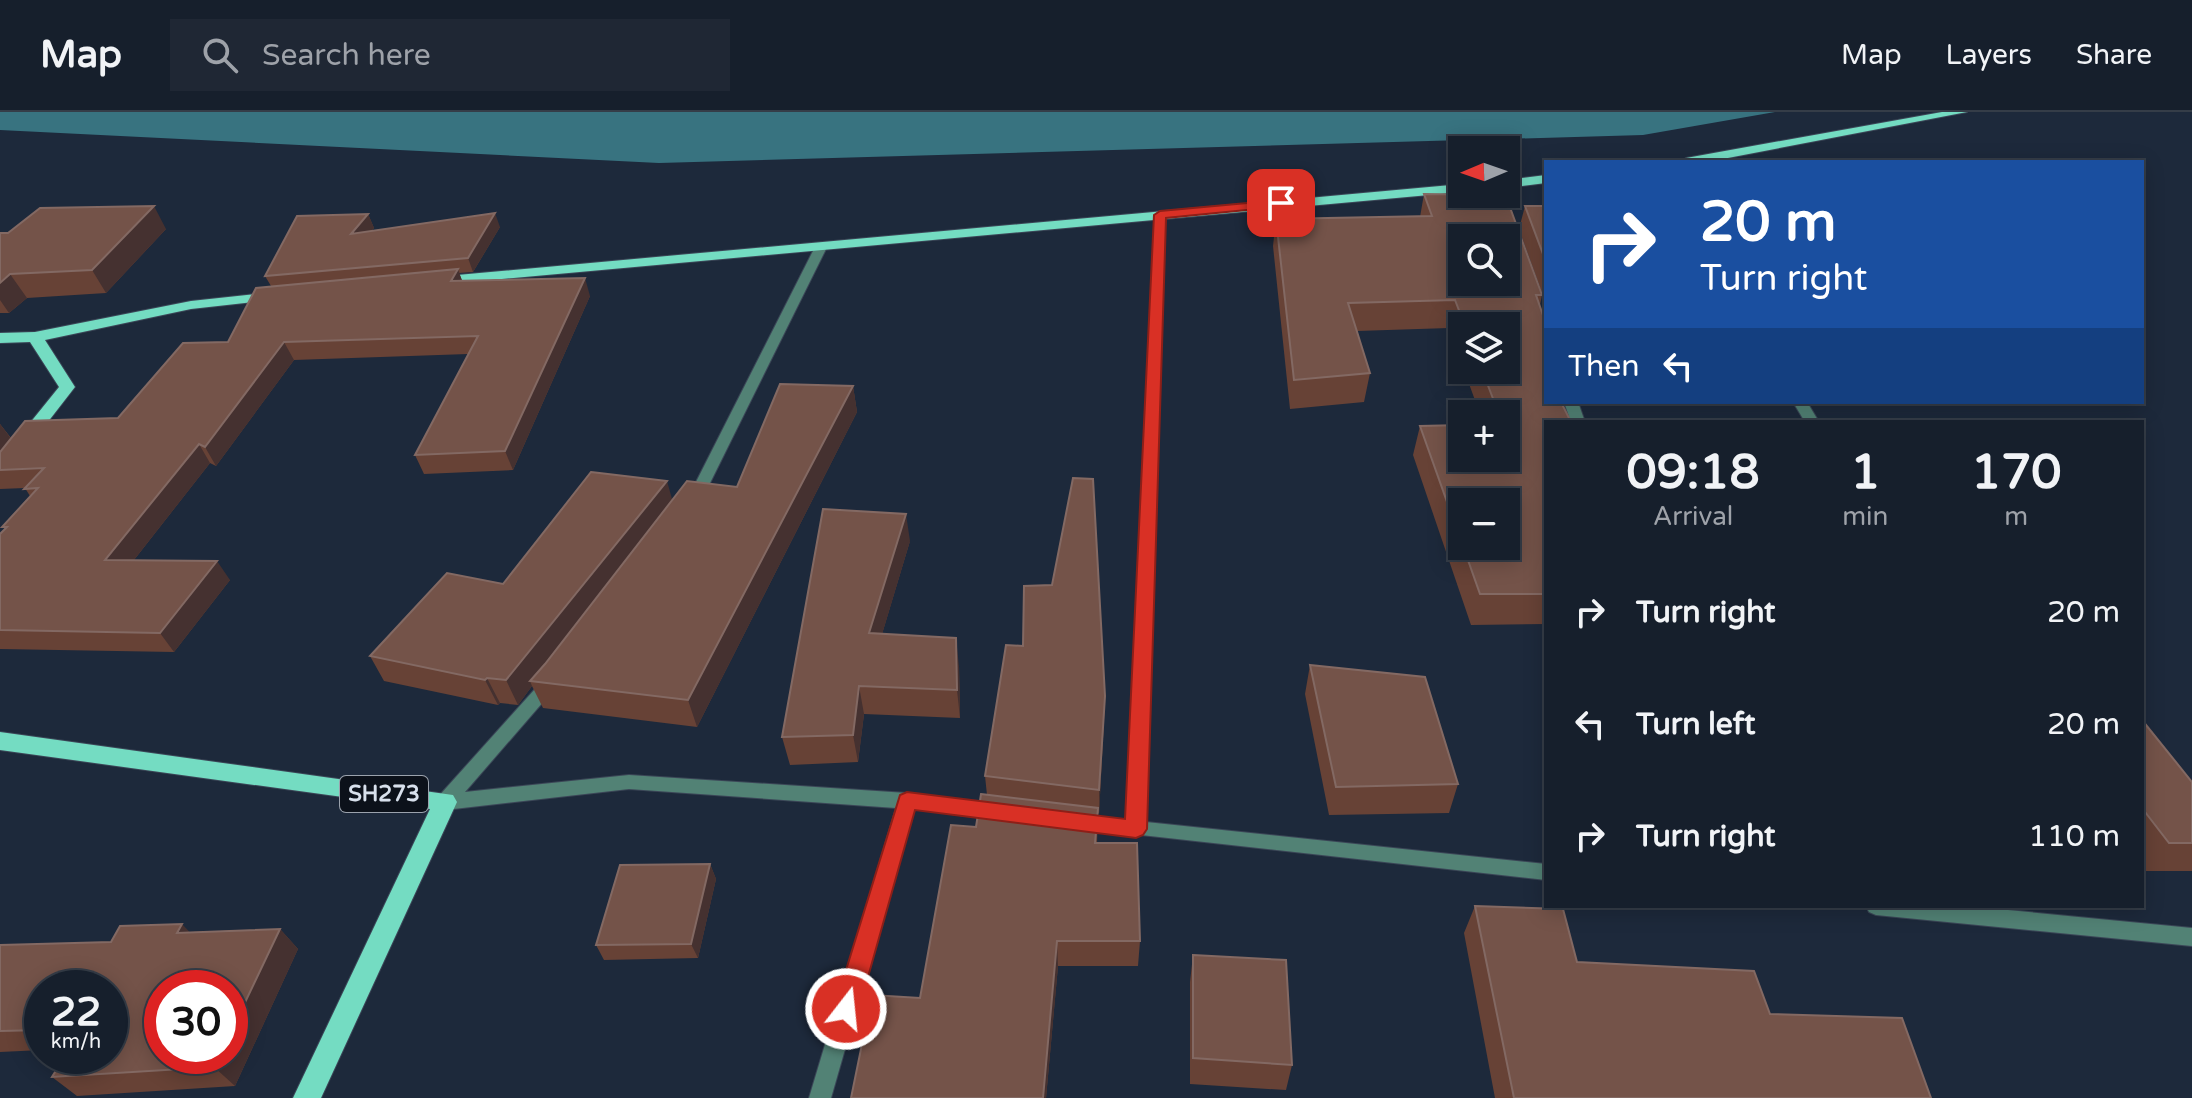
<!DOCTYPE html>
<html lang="en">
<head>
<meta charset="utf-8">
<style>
  :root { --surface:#161f2c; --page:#1f2734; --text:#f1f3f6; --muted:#9ea2a9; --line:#353d48 }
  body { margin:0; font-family:"Varela Round",sans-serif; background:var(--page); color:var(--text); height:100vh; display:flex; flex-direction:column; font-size:30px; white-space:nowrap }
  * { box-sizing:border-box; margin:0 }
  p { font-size:26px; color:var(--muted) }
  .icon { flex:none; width:44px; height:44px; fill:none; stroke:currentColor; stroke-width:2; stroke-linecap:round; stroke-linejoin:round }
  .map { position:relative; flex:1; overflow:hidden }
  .details { position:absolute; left:1544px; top:308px; width:600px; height:488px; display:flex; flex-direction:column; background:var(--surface); border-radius:0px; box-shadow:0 4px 20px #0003,0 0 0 2px var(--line) }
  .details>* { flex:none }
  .guide { position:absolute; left:1544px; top:48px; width:600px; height:244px; border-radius:0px; box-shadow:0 4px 20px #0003,0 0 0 2px var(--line); background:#1a4fa0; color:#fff; overflow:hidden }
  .needle { width:52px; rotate:268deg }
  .tools { position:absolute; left:1448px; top:24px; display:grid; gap:16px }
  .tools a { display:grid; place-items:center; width:72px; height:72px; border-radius:0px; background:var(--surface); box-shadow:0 4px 20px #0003,0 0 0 2px var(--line); font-size:40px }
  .speed { position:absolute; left:24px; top:858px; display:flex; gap:16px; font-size:40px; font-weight:700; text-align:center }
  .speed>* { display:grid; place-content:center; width:104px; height:104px; border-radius:50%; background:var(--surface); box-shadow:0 4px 20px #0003,0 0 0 2px var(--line); line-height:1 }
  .speed small { font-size:20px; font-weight:400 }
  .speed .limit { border:12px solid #d22; background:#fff; color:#111 }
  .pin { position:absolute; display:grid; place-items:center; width:68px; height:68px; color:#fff; margin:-34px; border-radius:16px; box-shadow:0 4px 12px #0006 }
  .me { position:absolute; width:88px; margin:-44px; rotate:16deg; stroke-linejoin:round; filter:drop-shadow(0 0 6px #0008) }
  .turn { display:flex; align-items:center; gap:28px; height:168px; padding:0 24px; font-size:36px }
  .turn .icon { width:104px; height:104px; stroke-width:2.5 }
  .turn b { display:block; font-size:56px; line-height:68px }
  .then { display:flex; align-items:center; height:76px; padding:0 24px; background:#0003; gap:16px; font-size:30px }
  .eta { display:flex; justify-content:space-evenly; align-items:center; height:136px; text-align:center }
  .eta b { font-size:48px; font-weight:800; line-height:56px }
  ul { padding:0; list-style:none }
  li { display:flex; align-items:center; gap:24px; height:112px; padding:0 24px }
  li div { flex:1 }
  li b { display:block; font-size:30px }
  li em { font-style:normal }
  header { display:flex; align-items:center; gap:48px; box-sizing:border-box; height:112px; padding:0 40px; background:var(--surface); border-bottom:2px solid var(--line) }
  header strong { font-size:38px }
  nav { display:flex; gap:44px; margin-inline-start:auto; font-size:28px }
  .search { width:560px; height:72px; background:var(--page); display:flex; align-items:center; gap:20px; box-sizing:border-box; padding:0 28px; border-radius:0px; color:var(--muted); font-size:30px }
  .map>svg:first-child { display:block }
  .water { fill:#387380 }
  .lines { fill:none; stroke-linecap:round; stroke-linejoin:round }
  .minor-casing { stroke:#3b4657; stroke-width:2 }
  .primary-casing { stroke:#3b4657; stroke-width:2 }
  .minor { fill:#528275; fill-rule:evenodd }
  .primary { fill:#74dcc2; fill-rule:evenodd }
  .wall { fill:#674236; fill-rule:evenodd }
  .shaded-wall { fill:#453130 }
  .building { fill:#745349; stroke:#836963; stroke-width:2; fill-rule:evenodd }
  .route { fill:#d93025; stroke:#8d1f18; stroke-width:2 }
  .labels { text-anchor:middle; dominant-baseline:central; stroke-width:8; stroke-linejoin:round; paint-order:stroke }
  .shield { fill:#0c111a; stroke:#9ba2ad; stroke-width:2 }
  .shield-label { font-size:22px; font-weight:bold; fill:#d8e0ec }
</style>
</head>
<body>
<header>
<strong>Map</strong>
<div class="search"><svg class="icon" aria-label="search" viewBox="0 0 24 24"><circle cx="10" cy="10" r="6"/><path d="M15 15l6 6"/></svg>Search here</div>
<nav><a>Map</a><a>Layers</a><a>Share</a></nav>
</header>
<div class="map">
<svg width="2192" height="986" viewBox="0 0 2192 986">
  <rect width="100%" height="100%" fill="#1d293b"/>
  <path class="water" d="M 0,0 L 1775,0 L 1643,23 L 659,51 L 0,18 Z"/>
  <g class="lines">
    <g class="minor-casing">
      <path id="minor" d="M 1493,82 L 1503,82 L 1514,111 L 1513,113 L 1504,111 Z
        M 1160,100 L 1165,103 L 1146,710 L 1546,752 L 1546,768 L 1069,715 L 1067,710 L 1069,705 L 1076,702 L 1127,708 L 1155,103 Z
        M 820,134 L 826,137 L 710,371 L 696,391 L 686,391 L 684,388 L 696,370 L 814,137 Z
        M 1564,290 L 1578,290 L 1585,310 L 1571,310 Z
        M 1793,290 L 1807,290 L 1819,310 L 1805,310 Z
        M 550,565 L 556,567 L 559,571 L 556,575 L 465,680 L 629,663 L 907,681 L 1004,695 L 1006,700 L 1004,705 L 997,708 L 914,697 L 831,986 L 809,986 L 896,696 L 629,677 L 445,698 L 438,695 L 436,690 L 438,685 L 544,567 Z
        M 1866,794 L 1966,794 L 2192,816 L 2192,834 L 1876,803 L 1869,800 Z"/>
    </g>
    <g class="primary-casing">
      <path id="primary" d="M 1942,0 L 1967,0 L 1707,50 L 1680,50 L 1686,46 Z
        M 1546,63 L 1546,71 L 1506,76 L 1506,68 Z
        M 1462,72 L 1462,80 L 435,173 L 428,169 L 435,165 Z
        M 276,180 L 283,184 L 281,187 L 191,197 L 45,228 L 75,275 L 6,364 L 0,365 L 0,348 L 59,275 L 30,230 L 0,231 L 0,221 L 35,220 L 191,189 Z
        M 0,620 L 453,683 L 457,690 L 321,986 L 293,986 L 430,697 L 0,638 Z"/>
    </g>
    <use href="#minor" class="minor"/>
    <use href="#primary" class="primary"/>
  </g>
  <path class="wall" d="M 1424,82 L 1542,183 L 1540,193 L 1546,212 L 1546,512 L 1471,513 L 1413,343 L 1420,314 L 1506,346 L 1506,302 L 1480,302 L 1464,258 L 1506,258 L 1506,214 L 1462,214 L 1462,252 L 1449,216 L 1357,219 L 1370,261 L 1364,290 L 1290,297 L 1273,134 L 1276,107 L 1420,105 ZM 1462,390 L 1506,434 L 1462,434 Z
    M 1525,94 L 1546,94 L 1546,192 L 1519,117 Z
    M 368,102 L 374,116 L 371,119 L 500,115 L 473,160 L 459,161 L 462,168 L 590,184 L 513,358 L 424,362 L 415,343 L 468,242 L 294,248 L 216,354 L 210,351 L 134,448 L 230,468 L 174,540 L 0,537 L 0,422 L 5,417 L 2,415 L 30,384 L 25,376 L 0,377 L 0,312 L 11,326 L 118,306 L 228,230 L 271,174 L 265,164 Z
    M 166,117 L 106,181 L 27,186 L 9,201 L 0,201 L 0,121 Z
    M 853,274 L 857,300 L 697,615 L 543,596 L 532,574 L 518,593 L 500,591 L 498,593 L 384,569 L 370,544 L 503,472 L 737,375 Z
    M 910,429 L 882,522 L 959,554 L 960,606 L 864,602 L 858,650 L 790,653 L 782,625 Z
    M 1310,553 L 1458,672 L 1449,701 L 1329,703 L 1305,582 Z
    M 1105,584 L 1104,608 L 1099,702 L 1098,701 L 1097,731 L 1140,829 L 1138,854 L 1058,854 L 1046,986 L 851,986 L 920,886 L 987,683 L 985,664 Z
    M 2142,608 L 2192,670 L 2192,759 L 2142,759 Z
    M 710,752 L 716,767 L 698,846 L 604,848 L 596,833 Z
    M 1475,794 L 1577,850 L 1770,902 L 1931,986 L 1495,986 L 1464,821 Z
    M 280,817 L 298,837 L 235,974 L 77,984 L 52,965 L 110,944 L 42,876 L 42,938 L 0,940 L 0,833 L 111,830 L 190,820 Z
    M 1193,843 L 1292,953 L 1286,978 L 1190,972 L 1190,870 Z"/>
  <path class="shaded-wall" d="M 154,94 L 166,117 L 106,181 L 92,158 Z
    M 495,101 L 500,115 L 473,160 L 468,146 Z
    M 368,102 L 374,116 L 357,137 L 351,122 Z
    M 458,157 L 464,175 L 451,169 Z
    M 10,162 L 27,186 L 9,201 L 0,188 L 0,171 Z
    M 585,166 L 590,184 L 513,358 L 505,339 Z
    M 284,230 L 294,248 L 216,354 L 205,335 Z
    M 853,274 L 857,300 L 697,615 L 688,588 Z
    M 0,312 L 12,328 L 0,344 Z
    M 199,332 L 210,351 L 119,467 L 105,448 Z
    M 667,369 L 674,394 L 536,570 L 530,569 L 532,574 L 518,593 L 506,568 Z
    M 906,402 L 910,429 L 874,549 L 869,521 Z
    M 217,449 L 230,468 L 174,540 L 160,521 Z
    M 956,526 L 959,554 L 960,606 L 957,578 Z
    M 487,566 L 500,591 L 498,593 L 485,568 Z
    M 859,574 L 864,602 L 858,650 L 853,623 Z
    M 1105,584 L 1104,608 L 1099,702 L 1099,678 Z
    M 710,752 L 716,767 L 698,846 L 691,832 Z
    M 182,812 L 202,833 L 177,821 Z
    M 280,817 L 298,837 L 235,974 L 214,955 L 219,944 L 230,944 L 230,922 Z
    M 1057,829 L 1058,854 L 1046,986 L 1043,986 Z"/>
  <path class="building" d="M 1424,82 L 1492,83 L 1495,90 L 1508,90 L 1542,183 L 1536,183 L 1546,212 L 1546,258 L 1545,258 L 1546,261 L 1546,290 L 1561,290 L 1571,310 L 1546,310 L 1546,482 L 1480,482 L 1463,434 L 1506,434 L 1506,390 L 1462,390 L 1462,432 L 1420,314 L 1462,313 L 1462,346 L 1506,346 L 1506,302 L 1499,302 L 1482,258 L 1506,258 L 1506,214 L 1465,214 L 1455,188 L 1348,191 L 1370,261 L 1294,268 L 1276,107 L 1432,104 ZM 1462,126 L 1506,126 L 1506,170 L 1462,170 Z
    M 154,94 L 92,158 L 10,162 L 0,171 L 0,121 L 8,121 L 40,96 Z
    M 1525,94 L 1546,94 L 1546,150 Z
    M 495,101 L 468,146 L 265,164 L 297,104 L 368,102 L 351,122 Z
    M 458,157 L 451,169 L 585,166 L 505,339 L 415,343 L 478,224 L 284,230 L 205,335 L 199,332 L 105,448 L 217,449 L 160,521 L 0,518 L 0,422 L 7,415 L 2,415 L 38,376 L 24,377 L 44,356 L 0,358 L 0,340 L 25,309 L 118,306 L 183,231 L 228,230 L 256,176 Z
    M 780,272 L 853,274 L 688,588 L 530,569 L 545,552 L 687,369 L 737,375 Z
    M 591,360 L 667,369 L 506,568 L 487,566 L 485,568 L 370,544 L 447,461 L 503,472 Z
    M 1073,366 L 1093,367 L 1105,584 L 1099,678 L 985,664 L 1006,533 L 1023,534 L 1024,474 L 1052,473 Z
    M 823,397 L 906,402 L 869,521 L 956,526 L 957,578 L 859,574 L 853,623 L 782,625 Z
    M 1310,553 L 1425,565 L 1458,672 L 1336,675 Z
    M 2142,608 L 2192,670 L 2192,731 L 2169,731 L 2142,696 Z
    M 981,682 L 1098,696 L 1095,731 L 1137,731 L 1140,829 L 1057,829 L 1043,986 L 851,986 L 872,883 L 920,886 L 951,713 L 976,715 Z
    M 710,752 L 691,832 L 596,833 L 620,753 Z
    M 1475,794 L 1563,797 L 1577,850 L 1754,859 L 1770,902 L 1902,906 L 1931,986 L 1514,986 Z
    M 182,812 L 177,821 L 280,817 L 230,922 L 230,876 L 162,876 L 162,944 L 219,944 L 214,955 L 52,965 L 65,944 L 110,944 L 110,876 L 42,876 L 42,918 L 0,919 L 0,833 L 111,830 L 120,814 Z
    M 1193,843 L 1286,848 L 1292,953 L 1193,946 Z"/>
  <path class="route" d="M 1281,88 L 1287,91 L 1286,94 L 1166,106 L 1147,717 L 1143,723 L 1136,726 L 915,698 L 859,897 L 855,905 L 846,908 L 838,905 L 834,897 L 900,683 L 907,680 L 1125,707 L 1154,103 L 1160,99 Z"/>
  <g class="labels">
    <rect class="shield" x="340" y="664" width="88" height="36" rx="6"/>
    <g class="shield-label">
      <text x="384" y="682">SH273</text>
    </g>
  </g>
</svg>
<div class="tools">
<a><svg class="needle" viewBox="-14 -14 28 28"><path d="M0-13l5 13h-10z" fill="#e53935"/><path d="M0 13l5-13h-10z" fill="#9ea2a9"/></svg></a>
<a><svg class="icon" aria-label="search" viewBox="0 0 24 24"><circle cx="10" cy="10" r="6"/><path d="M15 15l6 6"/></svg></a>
<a><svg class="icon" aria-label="layers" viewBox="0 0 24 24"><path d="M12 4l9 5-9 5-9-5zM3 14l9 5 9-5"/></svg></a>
<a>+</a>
<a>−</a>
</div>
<div class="speed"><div>22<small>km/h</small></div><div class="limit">30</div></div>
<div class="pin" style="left:1281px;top:91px;background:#d93025"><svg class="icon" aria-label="arrive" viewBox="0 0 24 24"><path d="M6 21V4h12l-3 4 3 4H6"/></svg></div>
<svg class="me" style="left:846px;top:897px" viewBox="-20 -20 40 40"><circle r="17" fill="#d93025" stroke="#fff" stroke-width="3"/><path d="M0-11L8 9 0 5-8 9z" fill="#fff"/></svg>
<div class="guide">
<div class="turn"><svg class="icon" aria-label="right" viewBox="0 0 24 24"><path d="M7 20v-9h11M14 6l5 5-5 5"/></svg><div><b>20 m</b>Turn right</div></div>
<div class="then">Then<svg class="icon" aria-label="left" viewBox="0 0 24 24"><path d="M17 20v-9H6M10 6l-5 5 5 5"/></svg></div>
</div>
<section class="details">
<div class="eta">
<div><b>09:18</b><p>Arrival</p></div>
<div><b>1</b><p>min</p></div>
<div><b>170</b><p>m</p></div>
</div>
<ul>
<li><svg class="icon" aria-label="right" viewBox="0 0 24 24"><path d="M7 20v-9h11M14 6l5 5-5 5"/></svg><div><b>Turn right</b></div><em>20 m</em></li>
<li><svg class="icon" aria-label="left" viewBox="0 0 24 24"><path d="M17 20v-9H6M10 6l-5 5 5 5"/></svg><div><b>Turn left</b></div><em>20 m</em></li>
<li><svg class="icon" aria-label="right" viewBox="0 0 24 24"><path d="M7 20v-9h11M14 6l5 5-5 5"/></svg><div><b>Turn right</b></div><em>110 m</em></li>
</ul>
</section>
</div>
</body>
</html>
